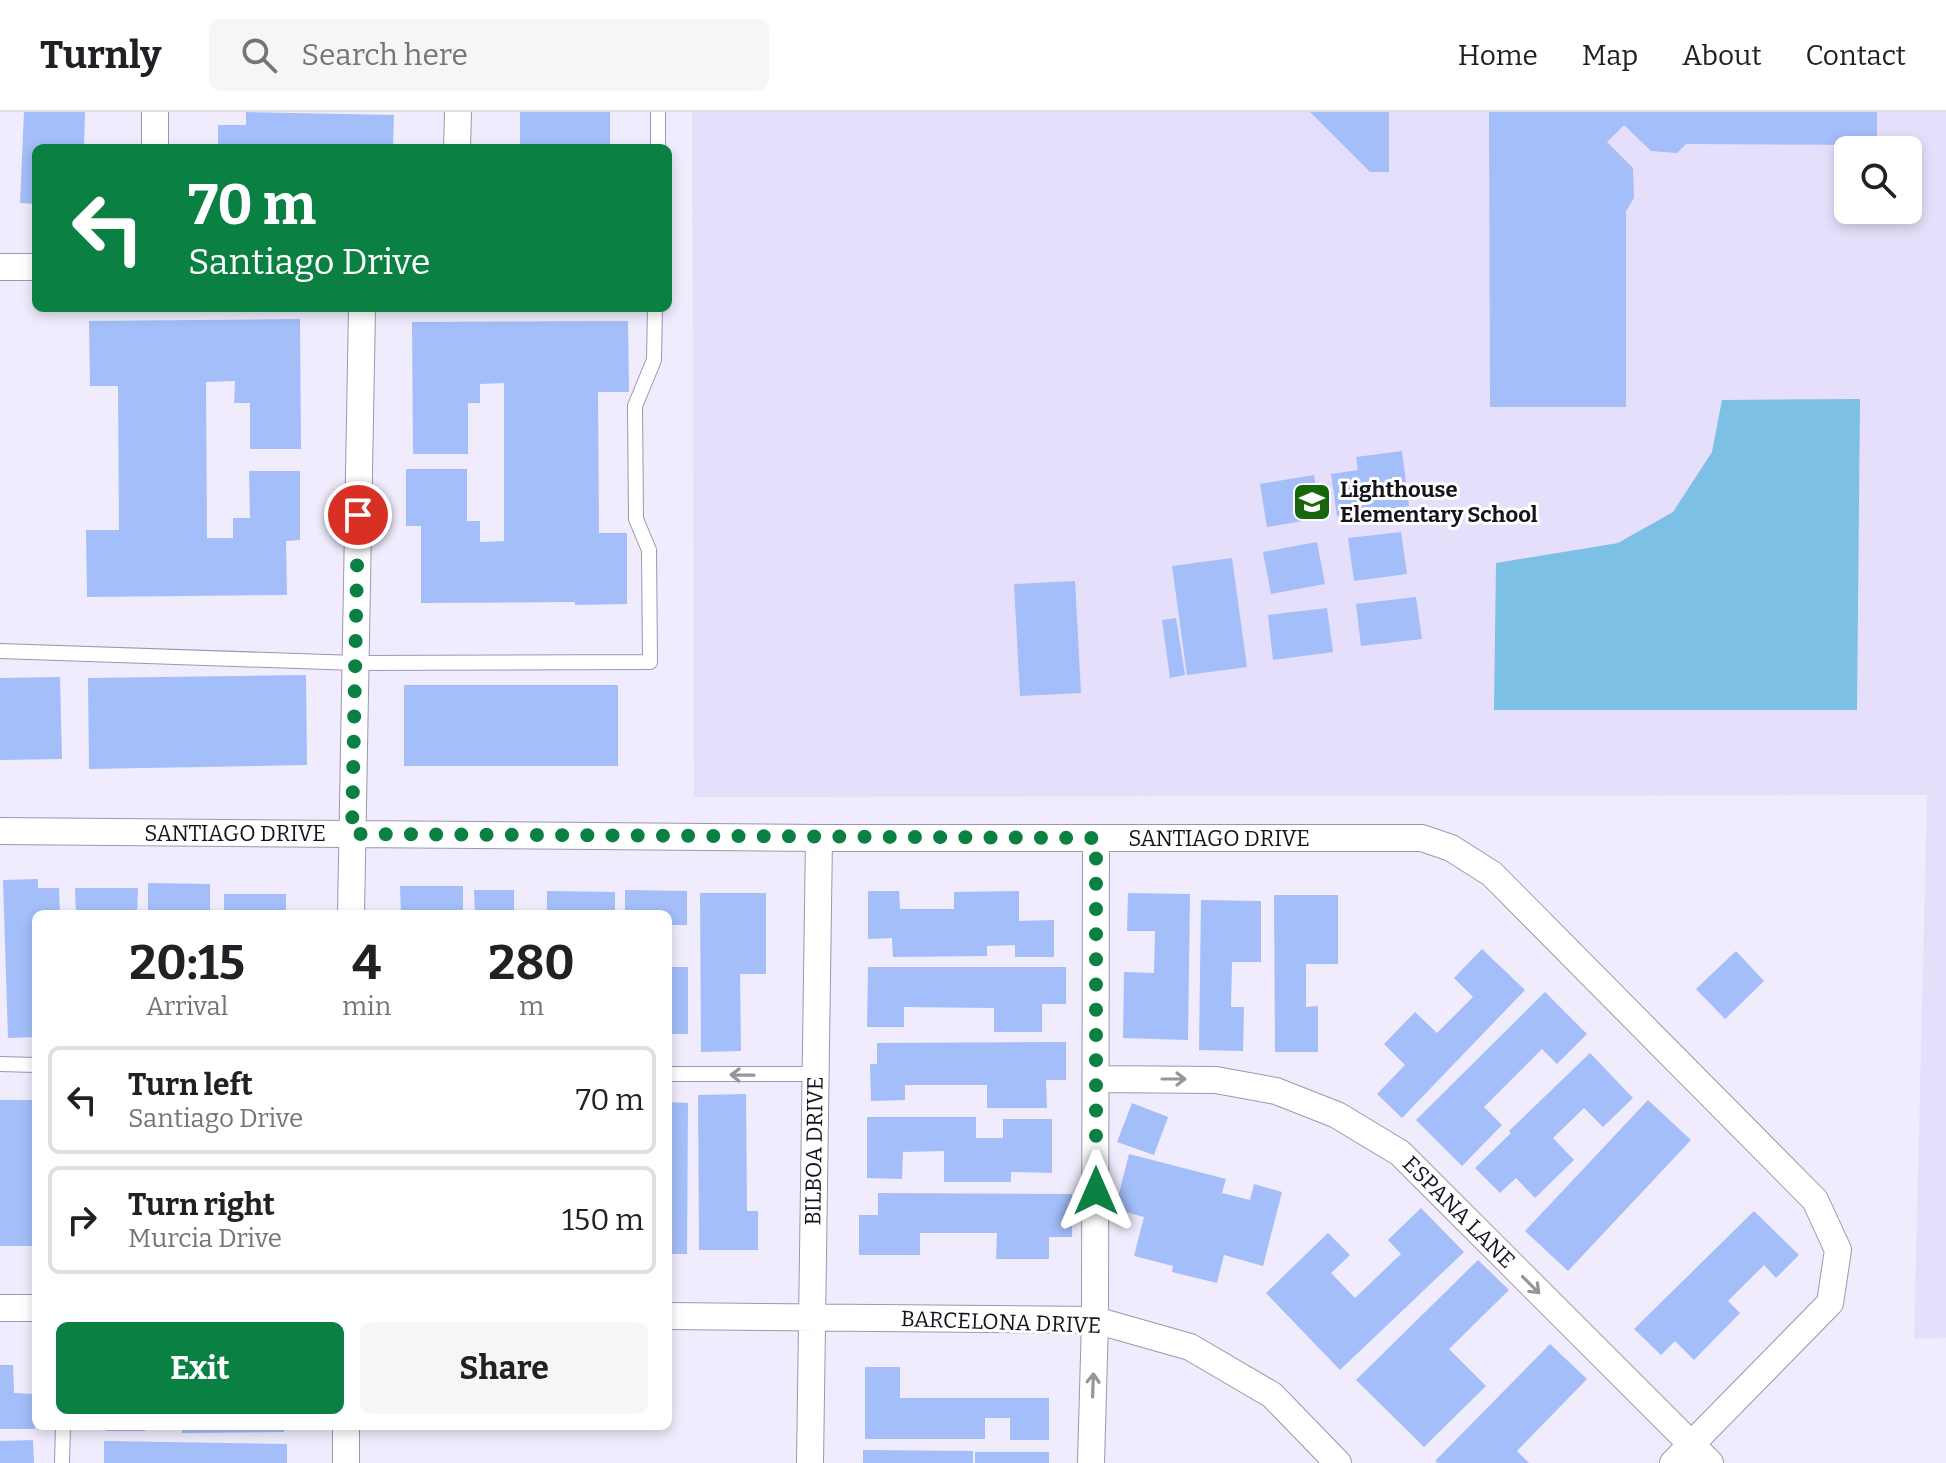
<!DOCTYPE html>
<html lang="en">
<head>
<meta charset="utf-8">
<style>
  :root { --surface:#fff; --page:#f6f6f6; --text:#202124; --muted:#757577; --line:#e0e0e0; --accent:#0b8043 }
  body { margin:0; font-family:Bitter,serif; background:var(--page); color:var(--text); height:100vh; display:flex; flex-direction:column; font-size:30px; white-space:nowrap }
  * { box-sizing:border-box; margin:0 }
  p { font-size:26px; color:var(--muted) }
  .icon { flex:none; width:44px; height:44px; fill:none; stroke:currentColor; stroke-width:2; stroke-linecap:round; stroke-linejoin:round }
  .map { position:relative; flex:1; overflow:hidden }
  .sheet { position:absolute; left:32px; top:798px; width:640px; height:520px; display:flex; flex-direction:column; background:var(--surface); border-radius:12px; box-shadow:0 4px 12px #0003 }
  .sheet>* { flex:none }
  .guide { position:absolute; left:32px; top:32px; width:640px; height:168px; border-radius:12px; box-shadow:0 4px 12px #0003; background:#0b8043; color:#fff; overflow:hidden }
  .tools { position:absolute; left:1834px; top:24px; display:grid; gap:16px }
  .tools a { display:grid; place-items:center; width:88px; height:88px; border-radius:12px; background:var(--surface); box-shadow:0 4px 12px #0003; font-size:40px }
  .pin { position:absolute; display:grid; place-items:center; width:68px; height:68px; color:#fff; margin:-34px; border:4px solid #fff; border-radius:50%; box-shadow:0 2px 8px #0007 }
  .me { position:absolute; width:88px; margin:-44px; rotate:0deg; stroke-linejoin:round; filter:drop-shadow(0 0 6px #0008) }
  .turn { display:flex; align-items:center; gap:28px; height:168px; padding:0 24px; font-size:36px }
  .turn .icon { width:104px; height:104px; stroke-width:2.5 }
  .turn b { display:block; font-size:56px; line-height:68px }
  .eta { display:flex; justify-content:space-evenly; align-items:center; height:136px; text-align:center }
  .eta b { font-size:48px; font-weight:700; line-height:56px }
  .primary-button { display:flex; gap:16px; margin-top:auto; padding:16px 24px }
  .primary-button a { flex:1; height:92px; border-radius:12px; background:var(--accent); color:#fff; font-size:32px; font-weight:700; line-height:92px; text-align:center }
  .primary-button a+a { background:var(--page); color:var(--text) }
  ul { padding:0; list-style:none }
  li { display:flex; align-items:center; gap:24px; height:108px; margin:0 16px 12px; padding:0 8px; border:4px solid var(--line); border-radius:12px }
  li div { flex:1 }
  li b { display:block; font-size:30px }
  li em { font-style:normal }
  header { display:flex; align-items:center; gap:48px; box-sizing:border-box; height:112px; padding:0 40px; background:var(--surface); border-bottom:2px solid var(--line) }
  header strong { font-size:38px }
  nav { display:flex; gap:44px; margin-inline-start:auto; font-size:28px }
  .search { width:560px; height:72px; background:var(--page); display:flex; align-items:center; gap:20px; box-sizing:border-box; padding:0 28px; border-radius:12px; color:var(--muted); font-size:30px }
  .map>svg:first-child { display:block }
  .built { fill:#e6dffb; fill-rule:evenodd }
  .water { fill:#7cc0e6 }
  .building { fill:#a3bef8 }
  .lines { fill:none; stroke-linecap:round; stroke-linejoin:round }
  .lane-casing { stroke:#9d96b0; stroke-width:16 }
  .street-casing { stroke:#9d96b0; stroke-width:28 }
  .lane { stroke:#fff; stroke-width:14 }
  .street { stroke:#fff; stroke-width:26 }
  .oneway { stroke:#969599 }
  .route { stroke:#0b8043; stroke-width:14; stroke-dasharray:0 25.2 }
  .labels { text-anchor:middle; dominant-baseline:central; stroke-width:6; stroke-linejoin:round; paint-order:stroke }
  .poi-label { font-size:22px; font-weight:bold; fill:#15131c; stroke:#fff; text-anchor:start }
  .street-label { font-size:22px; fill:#15131c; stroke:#fff }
</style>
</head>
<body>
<header>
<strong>Turnly</strong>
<div class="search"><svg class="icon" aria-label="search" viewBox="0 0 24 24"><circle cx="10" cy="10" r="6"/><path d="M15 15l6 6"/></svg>Search here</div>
<nav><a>Home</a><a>Map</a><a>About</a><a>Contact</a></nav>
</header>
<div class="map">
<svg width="1946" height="1351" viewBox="0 0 1946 1351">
  <rect width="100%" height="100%" fill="#f0ecfd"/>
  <path class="built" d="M 692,0 L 1946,0 L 1946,1226 L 1914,1227 L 1927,683 L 694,685 ZM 1848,38 L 1908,38 L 1908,98 L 1848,98 Z"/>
  <path class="water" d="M 1860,287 L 1857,598 L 1494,598 L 1496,451 L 1618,431 L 1673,400 L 1712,340 L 1722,288 Z"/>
  <path class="building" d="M 24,0 L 85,0 L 84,36 L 36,36 L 36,92 L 20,91 Z
    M 246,0 L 394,3 L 393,36 L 218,36 L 218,13 L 246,13 Z
    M 520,0 L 610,0 L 610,36 L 520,36 Z
    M 1310,0 L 1389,0 L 1389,60 L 1370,60 Z
    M 1489,0 L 1877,0 L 1877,33 L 1686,32 L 1677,41 L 1651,39 L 1624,13 L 1607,30 L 1633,56 L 1634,86 L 1626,99 L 1626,295 L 1490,295 Z
    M 300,207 L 301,337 L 250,337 L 250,291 L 234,291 L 235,269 L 206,270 L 207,426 L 233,426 L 233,406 L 250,406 L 249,359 L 300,359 L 300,428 L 286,429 L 287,483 L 87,485 L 86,418 L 119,418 L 118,274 L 90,274 L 89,209 Z
    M 628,209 L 629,280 L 598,280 L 599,421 L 627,421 L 627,492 L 575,493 L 575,490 L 421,491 L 421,414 L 406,414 L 406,357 L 467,357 L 467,409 L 480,409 L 480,430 L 504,429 L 504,271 L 480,272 L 480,291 L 468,291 L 468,342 L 413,342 L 412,210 Z
    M 1402,339 L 1409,394 L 1337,404 L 1331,362 L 1358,358 L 1356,345 Z
    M 1314,363 L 1321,406 L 1267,415 L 1260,372 Z
    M 1401,420 L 1407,462 L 1354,469 L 1348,426 Z
    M 1317,430 L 1325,472 L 1271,482 L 1263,440 Z
    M 1232,446 L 1247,555 L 1187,563 L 1172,454 Z
    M 1075,469 L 1081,581 L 1020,584 L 1014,472 Z
    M 1416,485 L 1422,527 L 1361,534 L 1356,492 Z
    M 1327,496 L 1333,540 L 1273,548 L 1268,503 Z
    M 1176,506 L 1185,563 L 1170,566 L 1162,508 Z
    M 306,563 L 307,653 L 89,657 L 88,566 Z
    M 60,565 L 62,647 L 0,648 L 0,566 Z
    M 404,573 L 618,573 L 618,654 L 404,654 Z
    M 38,767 L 38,776 L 59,776 L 60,802 L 36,802 L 36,925 L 8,926 L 3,768 Z
    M 148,771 L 210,772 L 210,802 L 148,802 Z
    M 400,774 L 463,774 L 463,802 L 401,802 Z
    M 75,776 L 138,776 L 137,802 L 76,802 Z
    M 474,778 L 514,778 L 514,802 L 475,802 Z
    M 625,778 L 687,779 L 687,813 L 668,813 L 668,802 L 625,802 Z
    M 547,779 L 615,780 L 615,802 L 547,802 Z
    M 868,779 L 899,779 L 900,797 L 954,797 L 954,780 L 1019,779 L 1019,809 L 1054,808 L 1054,845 L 1015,845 L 1015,833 L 987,834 L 987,844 L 893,845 L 892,826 L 868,827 Z
    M 700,781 L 766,781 L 766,862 L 740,862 L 741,939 L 701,940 Z
    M 1128,781 L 1190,782 L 1188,928 L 1123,926 L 1124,860 L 1154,861 L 1155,819 L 1127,819 Z
    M 224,782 L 286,782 L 286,802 L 224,802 Z
    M 1274,783 L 1338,783 L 1338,852 L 1306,852 L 1306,895 L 1318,894 L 1318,940 L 1275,940 Z
    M 1201,788 L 1261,789 L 1261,850 L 1232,850 L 1231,895 L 1244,895 L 1243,939 L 1199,938 Z
    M 1482,837 L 1525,878 L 1402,1006 L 1377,982 L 1405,953 L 1384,932 L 1415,900 L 1437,921 L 1473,885 L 1454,866 Z
    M 1736,839 L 1764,869 L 1725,907 L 1696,877 Z
    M 668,855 L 688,855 L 688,922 L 668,922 Z
    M 868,855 L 1066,855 L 1066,892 L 1042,892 L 1042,920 L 994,920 L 994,896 L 904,895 L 904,915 L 867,915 Z
    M 1545,880 L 1587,922 L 1557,952 L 1542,937 L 1484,995 L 1502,1013 L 1462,1054 L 1416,1008 Z
    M 1066,930 L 1066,968 L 1046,968 L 1047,996 L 987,996 L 987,973 L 905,973 L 905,988 L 871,989 L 870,952 L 877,952 L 877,931 Z
    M 1590,941 L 1633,986 L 1603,1015 L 1584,996 L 1553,1026 L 1574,1048 L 1535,1086 L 1516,1066 L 1500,1081 L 1475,1056 L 1511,1021 L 1509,1019 Z
    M 746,982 L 747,1099 L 758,1099 L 758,1138 L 699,1138 L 698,983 Z
    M 0,988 L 36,988 L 36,1134 L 0,1134 Z
    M 1648,988 L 1691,1028 L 1568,1159 L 1525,1119 Z
    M 668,990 L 688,991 L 687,1142 L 668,1142 Z
    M 1132,991 L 1168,1005 L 1154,1043 L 1117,1030 Z
    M 867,1005 L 976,1005 L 976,1026 L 1003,1026 L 1003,1007 L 1052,1007 L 1052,1061 L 1011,1060 L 1011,1070 L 944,1070 L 944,1039 L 903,1040 L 902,1067 L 867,1066 Z
    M 1129,1042 L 1226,1067 L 1222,1081 L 1250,1088 L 1254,1072 L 1282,1080 L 1263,1154 L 1224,1143 L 1217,1171 L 1172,1160 L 1173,1154 L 1134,1144 L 1144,1105 L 1115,1097 Z
    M 878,1081 L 1072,1082 L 1072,1125 L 1049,1125 L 1049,1147 L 996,1147 L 997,1121 L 920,1121 L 920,1143 L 859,1143 L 859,1103 L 878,1103 Z
    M 1421,1096 L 1464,1140 L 1340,1258 L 1266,1181 L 1328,1121 L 1350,1143 L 1331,1161 L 1355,1186 L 1401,1142 L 1388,1128 Z
    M 1754,1099 L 1799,1143 L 1776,1166 L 1764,1153 L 1728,1189 L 1740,1201 L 1694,1248 L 1675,1229 L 1661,1243 L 1634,1217 Z
    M 1478,1148 L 1509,1178 L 1449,1237 L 1486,1274 L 1424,1335 L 1356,1268 Z
    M 1550,1232 L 1587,1267 L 1517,1339 L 1529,1351 L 1438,1351 L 1435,1349 Z
    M 0,1253 L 13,1253 L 14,1281 L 35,1282 L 35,1317 L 0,1317 Z
    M 865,1255 L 900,1255 L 900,1286 L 1049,1286 L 1049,1328 L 1010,1328 L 1010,1306 L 985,1306 L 985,1327 L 865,1327 Z
    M 106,1314 L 145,1314 L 145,1319 L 106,1319 Z
    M 182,1314 L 284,1314 L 284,1320 L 182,1321 Z
    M 33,1328 L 34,1351 L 0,1351 L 0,1329 Z
    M 104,1329 L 287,1332 L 287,1351 L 104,1351 Z
    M 863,1338 L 973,1339 L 973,1351 L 863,1351 Z
    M 975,1340 L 1049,1340 L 1049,1351 L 975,1351 Z"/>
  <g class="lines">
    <g class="lane-casing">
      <path id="lane" d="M 658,36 L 658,0
        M 0,539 L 356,551 L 650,550 L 649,438 L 636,407 L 635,294 L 654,248 L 655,196
        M 0,952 L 36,953
        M 668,962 L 815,962
        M 62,1351 L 63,1314"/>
    </g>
    <g class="street-casing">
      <path id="street" d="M 155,0 L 155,36
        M 457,36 L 458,0
        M 0,155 L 36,155
        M 0,719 L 819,726 L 1422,726 L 1451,736 L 1492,762 L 1815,1088 L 1838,1138 L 1830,1191 L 1673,1351
        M 351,802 L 362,196
        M 1096,967 L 1216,968 L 1276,979 L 1337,1003 L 1400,1041 L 1710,1351
        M 0,1196 L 36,1196
        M 668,1204 L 1095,1208 L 1190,1235 L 1272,1283 L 1338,1351
        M 346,1351 L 346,1314
        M 810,1351 L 819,726
        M 1091,1351 L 1095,1208 L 1096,726"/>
    </g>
    <use href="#lane" class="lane"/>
    <use href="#street" class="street"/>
  </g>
  <defs><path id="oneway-shaft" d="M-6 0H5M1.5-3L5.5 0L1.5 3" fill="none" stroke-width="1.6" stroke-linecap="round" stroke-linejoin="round" transform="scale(2)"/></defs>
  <g class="oneway">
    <use href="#oneway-shaft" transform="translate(742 963) rotate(-179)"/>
    <use href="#oneway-shaft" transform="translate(1174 967)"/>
    <use href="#oneway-shaft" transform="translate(1531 1173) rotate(45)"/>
    <use href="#oneway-shaft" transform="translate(1093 1273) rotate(-88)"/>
  </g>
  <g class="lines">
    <path class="route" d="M 358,403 L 352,722 L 1096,726 L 1096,1079"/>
  </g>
  <defs>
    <g id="school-square" transform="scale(2)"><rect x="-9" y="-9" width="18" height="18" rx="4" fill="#166709" stroke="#fff"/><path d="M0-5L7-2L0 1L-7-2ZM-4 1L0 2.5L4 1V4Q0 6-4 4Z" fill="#fff"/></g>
  </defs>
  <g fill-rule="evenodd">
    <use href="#school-square" x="1312" y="390"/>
  </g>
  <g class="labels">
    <g class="poi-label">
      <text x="1340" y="377">Lighthouse<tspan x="1340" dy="25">Elementary School</tspan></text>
    </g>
    <g class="street-label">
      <text x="235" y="721">SANTIAGO DRIVE</text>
      <text x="1219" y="726">SANTIAGO DRIVE</text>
      <text transform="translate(814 1039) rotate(-89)">BILBOA DRIVE</text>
      <text transform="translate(1459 1100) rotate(45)">ESPANA LANE</text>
      <text transform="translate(1001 1210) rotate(2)">BARCELONA DRIVE</text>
    </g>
  </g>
</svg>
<div class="tools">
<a><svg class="icon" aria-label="search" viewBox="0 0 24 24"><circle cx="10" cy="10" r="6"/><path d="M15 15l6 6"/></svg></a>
</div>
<div class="pin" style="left:358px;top:403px;background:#d93025"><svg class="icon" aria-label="arrive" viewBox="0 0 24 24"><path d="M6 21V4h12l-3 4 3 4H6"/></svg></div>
<svg class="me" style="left:1096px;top:1079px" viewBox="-20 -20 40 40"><path d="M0-17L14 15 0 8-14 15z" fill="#0b8043" stroke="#fff" stroke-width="4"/></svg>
<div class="guide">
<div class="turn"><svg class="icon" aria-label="left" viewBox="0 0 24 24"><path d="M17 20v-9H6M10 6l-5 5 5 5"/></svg><div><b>70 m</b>Santiago Drive</div></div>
</div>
<section class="sheet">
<div class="eta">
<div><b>20:15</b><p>Arrival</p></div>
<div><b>4</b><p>min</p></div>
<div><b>280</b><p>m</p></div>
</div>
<ul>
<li><svg class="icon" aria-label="left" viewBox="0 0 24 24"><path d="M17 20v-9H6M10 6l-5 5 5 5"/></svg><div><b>Turn left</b><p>Santiago Drive</p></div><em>70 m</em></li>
<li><svg class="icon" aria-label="right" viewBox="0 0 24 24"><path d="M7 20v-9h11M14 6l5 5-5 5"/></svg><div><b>Turn right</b><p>Murcia Drive</p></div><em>150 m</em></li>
</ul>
<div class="primary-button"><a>Exit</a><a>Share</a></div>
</section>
</div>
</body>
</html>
